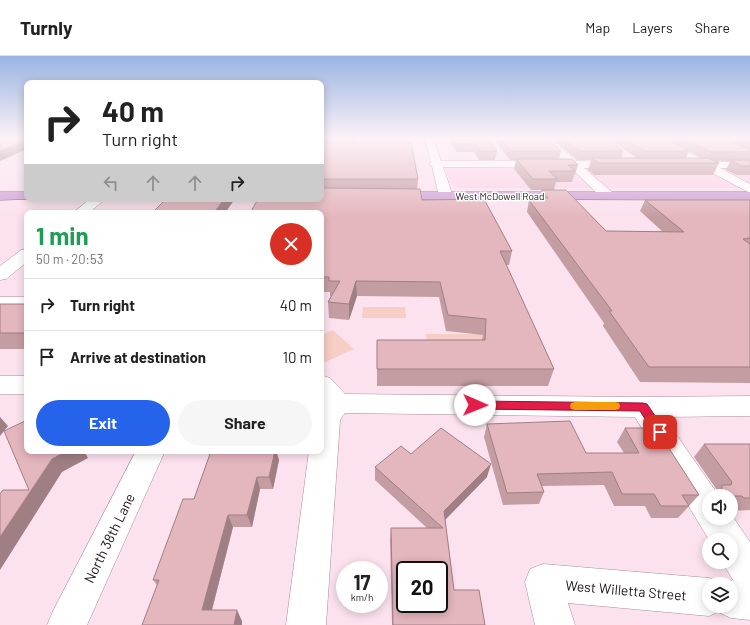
<!DOCTYPE html>
<html lang="en">
<head>
<meta charset="utf-8">
<style>
  :root { --surface:#fff; --page:#f6f6f6; --text:#222; --muted:#767676; --line:#e0e0e0; --accent:#2563eb }
  body { margin:0; font-family:Barlow,sans-serif; background:var(--page); color:var(--text); height:100vh; display:flex; flex-direction:column; font-size:15px; white-space:nowrap }
  * { box-sizing:border-box; margin:0 }
  p { font-size:13px; color:var(--muted) }
  .icon { flex:none; width:22px; height:22px; fill:none; stroke:currentColor; stroke-width:2; stroke-linecap:round; stroke-linejoin:round }
  .map { position:relative; flex:1; overflow:hidden }
  .sheet { position:absolute; left:24px; top:154px; width:300px; height:244px; display:flex; flex-direction:column; background:var(--surface); border-radius:8px; box-shadow:0 2px 10px #0003 }
  .sheet>* { flex:none }
  .banner { position:absolute; left:24px; top:24px; width:300px; height:122px; border-radius:8px; box-shadow:0 2px 10px #0003; background:#fff; color:var(--text); overflow:hidden }
  .fabs { position:absolute; left:702px; top:433px; display:grid; gap:8px }
  .fabs a { display:grid; place-items:center; width:36px; height:36px; border-radius:50%; background:var(--surface); box-shadow:0 2px 10px #0003; font-size:20px }
  .speed { position:absolute; left:336px; top:505px; display:flex; gap:8px; font-size:20px; font-weight:700; text-align:center }
  .speed>* { display:grid; place-content:center; width:52px; height:52px; border-radius:50%; background:var(--surface); box-shadow:0 2px 10px #0003; line-height:1 }
  .speed small { font-size:10px; font-weight:400 }
  .speed .limit { border:2px solid #111; border-radius:6px; background:#fff; color:#111 }
  .pin { position:absolute; display:grid; place-items:center; width:34px; height:34px; color:#fff; margin:-17px; border-radius:8px; box-shadow:0 2px 6px #0006 }
  .me { position:absolute; width:44px; margin:-22px; rotate:91deg; stroke-linejoin:round; filter:drop-shadow(0 0 3px #0008) }
  .turn { display:flex; align-items:center; gap:14px; height:84px; padding:0 12px; font-size:18px }
  .turn .icon { width:52px; height:52px; stroke-width:2.5 }
  .turn b { display:block; font-size:28px; line-height:34px }
  .lanes { display:flex; align-items:center; height:38px; padding:0 12px; background:#0003; justify-content:center; gap:20px; direction:ltr }
  .lanes .off { opacity:.35 }
  .round { display:grid; place-items:center; flex:none; width:42px; height:42px; border-radius:21px; background:var(--page) }
  .headline { display:flex; align-items:center; justify-content:space-between; height:68px; padding:0 12px }
  h1 { font-size:24px; font-weight:700; line-height:30px; color:#1e9e55 }
  .cta { display:flex; gap:8px; margin-top:auto; padding:8px 12px }
  .cta a { flex:1; height:46px; border-radius:24px; background:var(--accent); color:#fff; font-size:16px; font-weight:700; line-height:46px; text-align:center }
  .cta a+a { background:var(--page); color:var(--text) }
  ul { padding:0; list-style:none }
  li { display:flex; align-items:center; gap:12px; height:52px; padding:0 12px; border-top:1px solid var(--line) }
  li div { flex:1 }
  li b { display:block; font-size:15px }
  li em { font-style:normal }
  header { display:flex; align-items:center; gap:24px; box-sizing:border-box; height:56px; padding:0 20px; background:var(--surface); border-bottom:1px solid var(--line) }
  header strong { font-size:19px }
  nav { display:flex; gap:22px; margin-inline-start:auto; font-size:14px }
  .map>svg:first-child { display:block }
  .built { fill:#fcd4e8 }
  .green { fill:#f6cec6 }
  .lines { fill:none; stroke-linecap:round; stroke-linejoin:round }
  .minor-casing { stroke:#ab8d9c; stroke-width:1 }
  .major-casing { stroke:#804b83; stroke-width:1 }
  .minor { fill:#fff; fill-rule:evenodd }
  .major { fill:#d1a4d6; fill-rule:evenodd }
  .wall { fill:#c49da3; fill-rule:evenodd }
  .shaded-wall { fill:#a07f84 }
  .building { fill:#e4b6bd; stroke:#a07f84; fill-rule:evenodd }
  .route { fill:#e11d48; stroke:#92132f }
  .slow { fill:#f59e0b }
  .labels { text-anchor:middle; dominant-baseline:central; stroke-width:3; stroke-linejoin:round; paint-order:stroke }
  .far-street-label { font-size:10px; fill:#20151b; stroke:#fff }
  .near-street-label { font-size:14px; fill:#20151b; stroke:#fff }
</style>
</head>
<body>
<header>
<strong>Turnly</strong>
<nav><a>Map</a><a>Layers</a><a>Share</a></nav>
</header>
<div class="map">
<svg width="750" height="569" viewBox="0 0 750 569">
  <rect width="100%" height="100%" fill="#fbe2ee"/>
  <path class="built" d="M 445,110 L 750,110 L 750,132 L 458,132 L 450,127 Z"/>
  <path class="green" d="M 363,251 L 405,251 L 406,262 L 362,262 Z
    M 333,274 L 354,293 L 321,308 L 321,279 Z
    M 426,278 L 523,278 L 428,294 Z"/>
  <g class="lines">
    <g class="minor-casing">
      <path id="minor" d="M 425,83 L 433,83 L 441,105 L 563,105 L 540,83 L 550,83 L 576,105 L 620,106 L 626,109 L 620,112 L 584,112 L 613,137 L 615,140 L 613,143 L 603,143 L 571,112 L 443,111 L 453,140 L 451,143 L 441,143 L 439,140 L 432,110 L 429,108 L 431,106 Z
        M 652,83 L 663,83 L 707,106 L 750,106 L 750,112 L 720,112 L 750,128 L 750,137 L 703,112 L 685,111 L 683,109 L 685,107 L 691,106 Z
        M 90,143 L 105,143 L 89,157 L 73,157 Z
        M 27,193 L 27,206 L 6,223 L 0,224 L 0,210 L 21,194 Z
        M 0,241 L 27,241 L 27,253 L 0,253 Z
        M 321,319 L 330,322 L 345,338 L 643,341 L 750,340 L 750,360 L 664,361 L 719,440 L 709,440 L 709,462 L 731,462 L 731,458 L 750,486 L 750,564 L 731,562 L 718,556 L 709,560 L 568,547 L 575,569 L 535,569 L 525,526 L 530,513 L 543,508 L 709,522 L 722,528 L 733,524 L 722,506 L 731,506 L 731,484 L 709,484 L 635,361 L 345,357 L 340,364 L 326,569 L 286,569 L 309,395 L 321,395 L 321,350 L 323,347 L 321,344 ZM 709,528 L 731,528 L 731,550 L 709,550 Z
        M 0,320 L 27,320 L 27,338 L 0,338 Z
        M 136,395 L 165,395 L 87,569 L 47,569 L 53,555 Z"/>
    </g>
    <g class="major-casing">
      <path id="major" d="M 0,136 L 27,136 L 27,143 L 31,143 L 0,144 Z
        M 391,136 L 750,136 L 750,144 L 386,143 L 384,140 L 386,137 Z"/>
    </g>
    <use href="#minor" class="minor"/>
    <use href="#major" class="major"/>
  </g>
  <path class="wall" d="M 321,83 L 354,87 L 418,123 L 417,133 L 422,144 L 512,195 L 509,209 L 506,209 L 554,313 L 548,330 L 377,330 L 377,284 L 482,284 L 483,279 L 446,275 L 439,241 L 357,240 L 349,264 L 329,262 L 328,246 L 331,240 L 330,240 L 330,236 L 321,236 Z
    M 448,83 L 488,83 L 497,95 L 495,104 L 479,104 L 474,96 L 457,96 L 452,88 L 451,88 Z
    M 494,83 L 548,83 L 561,95 L 559,103 L 578,109 L 575,119 L 574,119 L 572,126 L 556,126 L 554,134 L 606,175 L 663,176 L 640,155 L 645,144 L 750,144 L 750,327 L 640,326 L 603,270 L 604,267 L 527,156 L 529,144 L 535,144 L 535,142 L 540,142 L 541,134 L 531,134 L 514,113 L 516,104 L 510,104 Z
    M 552,83 L 606,83 L 623,95 L 621,102 L 637,102 L 608,83 L 750,83 L 750,119 L 737,119 L 726,114 L 730,105 L 714,105 L 719,107 L 713,119 L 594,119 L 588,114 L 591,104 L 577,104 ZM 689,95 L 702,102 L 686,102 Z
    M 0,248 L 27,248 L 27,293 L 0,293 Z
    M 487,368 L 586,397 L 624,397 L 617,386 L 625,372 L 699,439 L 678,462 L 651,462 L 645,450 L 614,450 L 604,429 L 542,430 L 544,436 L 539,448 L 503,449 L 484,381 Z
    M 704,388 L 750,388 L 750,454 L 731,455 L 731,440 L 712,440 L 717,434 L 694,401 Z
    M 211,395 L 276,395 L 279,404 L 273,433 L 260,433 L 252,471 L 233,471 L 212,554 L 242,565 L 242,569 L 157,529 L 153,524 L 194,443 Z
    M 411,398 L 487,421 L 445,464 L 454,534 L 485,569 L 392,569 L 390,484 L 391,472 L 427,472 L 375,424 L 375,411 Z"/>
  <path class="shaded-wall" d="M 27,83 L 27,93 L 0,105 L 0,95 Z
    M 353,83 L 355,83 L 353,97 Z
    M 224,143 L 235,143 L 225,157 L 214,157 Z
    M 356,225 L 357,240 L 349,264 L 349,248 Z
    M 0,361 L 8,370 L 0,380 Z
    M 67,395 L 84,395 L 88,402 L 62,416 L 0,514 L 0,481 L 52,403 Z
    M 275,395 L 276,395 L 279,404 L 273,433 L 269,421 Z
    M 491,408 L 487,421 L 441,468 L 444,455 Z
    M 257,421 L 260,433 L 252,471 L 247,459 Z
    M 228,459 L 233,471 L 209,565 L 202,554 Z
    M 237,554 L 242,565 L 242,569 L 234,569 Z"/>
  <path class="building" d="M 0,83 L 27,83 L 0,95 Z
    M 321,83 L 353,83 L 353,87 L 411,87 L 418,123 L 321,123 Z
    M 455,83 L 488,83 L 497,95 L 480,95 L 476,88 L 458,88 Z
    M 501,83 L 548,83 L 561,95 L 511,95 Z
    M 564,83 L 606,83 L 623,95 L 579,95 Z
    M 623,83 L 667,83 L 689,95 L 644,95 Z
    M 684,83 L 722,83 L 750,93 L 750,96 L 711,96 Z
    M 592,102 L 708,102 L 719,107 L 598,107 Z
    M 516,103 L 572,103 L 578,109 L 568,109 L 575,115 L 549,115 L 557,123 L 533,123 Z
    M 730,104 L 750,104 L 750,110 L 741,110 Z
    M 321,132 L 420,133 L 422,144 L 484,143 L 512,195 L 500,195 L 554,313 L 377,313 L 377,284 L 485,284 L 486,263 L 448,259 L 440,226 L 356,225 L 349,248 L 328,246 L 340,225 L 329,225 L 329,221 L 321,221 L 321,157 L 250,157 L 258,143 L 321,143 Z
    M 542,134 L 566,134 L 606,175 L 684,176 L 645,144 L 750,144 L 750,182 L 743,183 L 750,188 L 750,311 L 649,311 L 609,255 L 612,255 L 529,144 L 537,144 L 535,142 L 548,142 Z
    M 166,143 L 224,143 L 214,157 L 152,157 Z
    M 0,248 L 27,248 L 27,277 L 0,277 Z
    M 27,364 L 27,395 L 67,395 L 52,403 L 0,481 L 0,438 L 3,434 L 29,434 L 4,375 Z
    M 570,365 L 586,397 L 639,397 L 625,372 L 656,372 L 699,439 L 682,439 L 689,450 L 661,450 L 654,438 L 622,438 L 612,416 L 537,418 L 544,436 L 507,437 L 487,368 Z
    M 441,372 L 491,408 L 444,455 L 454,534 L 479,534 L 485,569 L 393,569 L 391,472 L 443,472 L 375,411 L 401,390 L 411,398 ZM 405,514 L 439,514 L 439,548 L 405,548 Z
    M 704,388 L 750,388 L 750,442 L 744,442 L 742,440 L 722,440 L 722,429 L 731,429 L 732,426 Z
    M 211,395 L 275,395 L 269,421 L 257,421 L 247,459 L 228,459 L 202,554 L 237,554 L 234,569 L 142,569 L 159,524 L 153,524 L 183,443 L 194,443 Z"/>
  <linearGradient id="sky" x2="0" y2="1"><stop stop-color="#99b4e2"/><stop offset="0.51" stop-color="#fdf2f7"/><stop offset="1" stop-color="#fdf2f7" stop-opacity="0"/></linearGradient>
  <rect width="750" height="162" fill="url(#sky)"/>
  <path class="route" d="M 475,345 L 643,347 L 647,348 L 666,376 L 664,380 L 660,381 L 656,380 L 640,355 L 475,353 L 472,352 L 470,349 L 472,346 Z"/>
  <path class="slow" d="M 575,346 L 615,346 L 619,347 L 620,350 L 619,353 L 615,354 L 575,354 L 571,353 L 570,350 L 571,347 Z"/>
  <g class="labels">
    <g class="far-street-label">
      <text x="500" y="140">West McDowell Road</text>
    </g>
    <g class="near-street-label">
      <text transform="translate(109 482) rotate(-64)">North 38th Lane</text>
      <text transform="translate(626 534) rotate(5)">West Willetta Street</text>
    </g>
  </g>
</svg>
<div class="fabs">
<a><svg class="icon" aria-label="sound" viewBox="0 0 24 24"><path d="M4 9h4l5-4v14l-5-4H4zM17 9q2 3 0 6"/></svg></a>
<a><svg class="icon" aria-label="search" viewBox="0 0 24 24"><circle cx="10" cy="10" r="6"/><path d="M15 15l6 6"/></svg></a>
<a><svg class="icon" aria-label="layers" viewBox="0 0 24 24"><path d="M12 4l9 5-9 5-9-5zM3 14l9 5 9-5"/></svg></a>
</div>
<div class="speed"><div>17<small>km/h</small></div><div class="limit">20</div></div>
<div class="pin" style="left:660px;top:376px;background:#d93025"><svg class="icon" aria-label="arrive" viewBox="0 0 24 24"><path d="M6 21V4h12l-3 4 3 4H6"/></svg></div>
<svg class="me" style="left:475px;top:349px" viewBox="-20 -20 40 40"><circle r="19" fill="#fff"/><path d="M0-13L10 11 0 6-10 11z" fill="#e11d48"/></svg>
<div class="banner">
<div class="turn"><svg class="icon" aria-label="right" viewBox="0 0 24 24"><path d="M7 20v-9h11M14 6l5 5-5 5"/></svg><div><b>40 m</b>Turn right</div></div>
<div class="lanes"><svg class="icon off" aria-label="left" viewBox="0 0 24 24"><path d="M17 20v-9H6M10 6l-5 5 5 5"/></svg><svg class="icon off" aria-label="ahead" viewBox="0 0 24 24"><path d="M12 20V5M6 11l6-6 6 6"/></svg><svg class="icon off" aria-label="ahead" viewBox="0 0 24 24"><path d="M12 20V5M6 11l6-6 6 6"/></svg><svg class="icon" aria-label="right" viewBox="0 0 24 24"><path d="M7 20v-9h11M14 6l5 5-5 5"/></svg></div>
</div>
<section class="sheet">
<div class="headline"><div><h1>1 min</h1><p>50 m · 20:53</p></div><a class="round" style="background:#d93025;color:#fff"><svg class="icon" aria-label="close" viewBox="0 0 24 24"><path d="M6 6l12 12M18 6L6 18"/></svg></a></div>
<ul>
<li><svg class="icon" aria-label="right" viewBox="0 0 24 24"><path d="M7 20v-9h11M14 6l5 5-5 5"/></svg><div><b>Turn right</b></div><em>40 m</em></li>
<li><svg class="icon" aria-label="arrive" viewBox="0 0 24 24"><path d="M6 21V4h12l-3 4 3 4H6"/></svg><div><b>Arrive at destination</b></div><em>10 m</em></li>
</ul>
<div class="cta"><a>Exit</a><a>Share</a></div>
</section>
</div>
</body>
</html>
